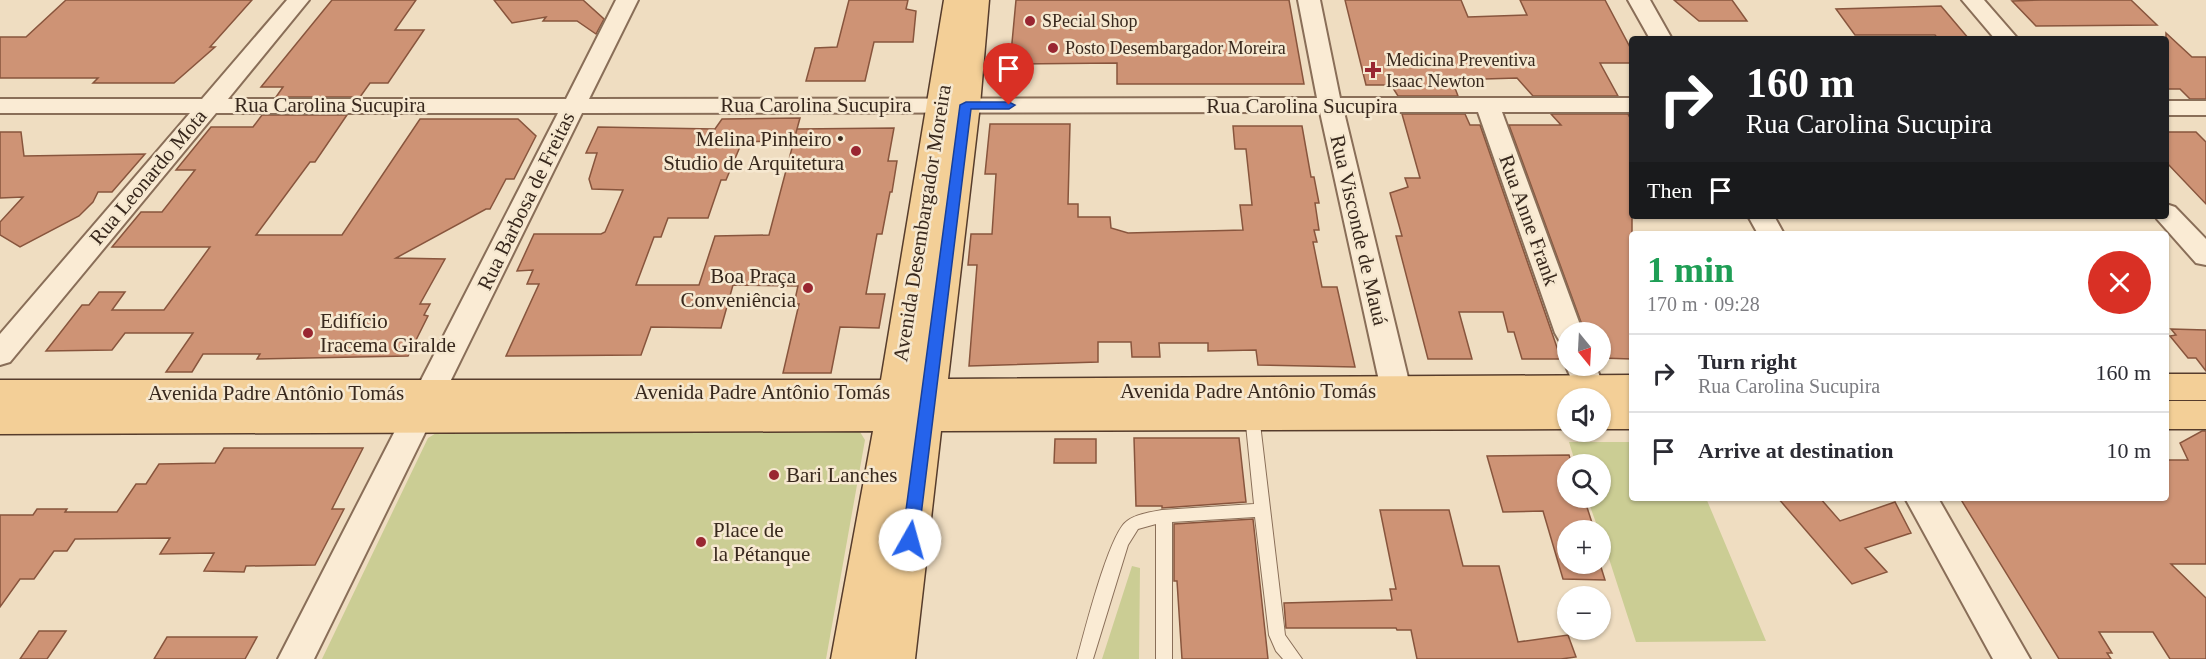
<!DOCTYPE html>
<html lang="en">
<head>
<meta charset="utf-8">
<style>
  :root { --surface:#fff; --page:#f2f2f3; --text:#2b2b33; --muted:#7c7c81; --line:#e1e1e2 }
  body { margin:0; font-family:Georgia,serif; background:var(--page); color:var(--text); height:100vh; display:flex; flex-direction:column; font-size:22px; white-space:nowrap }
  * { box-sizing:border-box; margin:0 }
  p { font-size:20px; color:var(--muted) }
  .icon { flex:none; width:33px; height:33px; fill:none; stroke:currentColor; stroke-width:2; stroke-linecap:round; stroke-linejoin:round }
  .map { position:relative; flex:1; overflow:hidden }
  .drawer { position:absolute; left:1629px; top:231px; width:540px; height:270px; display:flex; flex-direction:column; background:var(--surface); border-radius:6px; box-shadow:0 2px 4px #0004 }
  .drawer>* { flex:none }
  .hud { position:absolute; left:1629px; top:36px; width:540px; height:183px; border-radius:6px; box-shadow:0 2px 4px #0004; background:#202124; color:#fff; overflow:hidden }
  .needle { width:39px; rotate:162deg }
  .buttons { position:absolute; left:1557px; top:322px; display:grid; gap:12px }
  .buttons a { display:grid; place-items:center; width:54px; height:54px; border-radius:50%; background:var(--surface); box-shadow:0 2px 4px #0004; font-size:30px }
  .pin { position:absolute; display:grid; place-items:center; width:51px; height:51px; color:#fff; margin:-62px -26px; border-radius:50% 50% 50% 0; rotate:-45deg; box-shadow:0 0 6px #0007 }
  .pin .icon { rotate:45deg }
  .me { position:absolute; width:66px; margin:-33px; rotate:7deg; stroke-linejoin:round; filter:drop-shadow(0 0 4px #0008) }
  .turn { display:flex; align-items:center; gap:21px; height:126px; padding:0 18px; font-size:27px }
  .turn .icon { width:78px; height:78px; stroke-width:2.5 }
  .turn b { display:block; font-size:42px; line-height:51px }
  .then { display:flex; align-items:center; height:57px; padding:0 18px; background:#0003; gap:12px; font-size:22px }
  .round { display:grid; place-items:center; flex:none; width:63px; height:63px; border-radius:32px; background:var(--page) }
  .summary { display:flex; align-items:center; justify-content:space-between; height:102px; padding:0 18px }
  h1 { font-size:36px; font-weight:800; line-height:45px; color:#1e9e55 }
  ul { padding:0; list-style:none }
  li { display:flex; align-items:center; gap:18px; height:78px; padding:0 18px; border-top:2px solid var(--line) }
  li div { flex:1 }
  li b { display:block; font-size:22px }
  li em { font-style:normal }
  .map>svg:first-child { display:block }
  .green { fill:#cbcd94 }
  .building { fill:#ce9375; stroke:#88553d; stroke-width:1.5 }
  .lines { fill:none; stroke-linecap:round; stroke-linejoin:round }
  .service-casing { stroke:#896e58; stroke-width:2 }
  .minor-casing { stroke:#896e58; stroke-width:4 }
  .primary-casing { stroke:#563c2c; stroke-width:3 }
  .service { fill:#faebd4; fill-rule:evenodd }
  .minor { fill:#faebd4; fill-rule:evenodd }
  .primary { fill:#f3cf97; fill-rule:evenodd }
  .route { fill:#2563eb; stroke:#184099; stroke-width:1.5 }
  .poi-dot { fill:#992631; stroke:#f6e8d0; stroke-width:2 }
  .labels { text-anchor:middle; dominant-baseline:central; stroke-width:5; stroke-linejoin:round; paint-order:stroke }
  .far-poi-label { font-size:18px; fill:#38281d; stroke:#f6e8d0; text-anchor:start }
  .street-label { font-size:21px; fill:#38281d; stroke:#f6e8d0 }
  .poi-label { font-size:21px; fill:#38281d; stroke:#f6e8d0; text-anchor:start }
</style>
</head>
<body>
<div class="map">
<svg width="2206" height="659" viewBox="0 0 2206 659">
  <rect width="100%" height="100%" fill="#efddc1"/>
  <path class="green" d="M 857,427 L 865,440 L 826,659 L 322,659 L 428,438 L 443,429 Z
    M 1569,442 L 1632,442 L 1632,498 L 1706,498 L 1766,641 L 1636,642 L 1600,531 L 1599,531 L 1587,498 L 1600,498 L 1600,465 L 1576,465 Z
    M 1132,566 L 1140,568 L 1139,659 L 1102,659 Z"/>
  <path class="building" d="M 66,0 L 252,0 L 210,47 L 215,47 L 174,83 L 93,83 L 98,78 L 0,78 L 0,37 L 26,37 Z
    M 332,0 L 416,0 L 395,30 L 424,30 L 388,83 L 370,83 L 360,97 L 276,97 L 283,87 L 261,87 Z
    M 494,0 L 583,0 L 604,19 L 596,34 L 577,21 L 543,21 L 546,17 L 512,23 Z
    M 849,0 L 908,0 L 906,9 L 916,11 L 913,42 L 874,42 L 865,81 L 806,81 L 815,48 L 837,47 Z
    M 1016,0 L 1289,0 L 1304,84 L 1117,84 L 1117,63 L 1010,64 Z
    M 1345,0 L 1461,0 L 1468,17 L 1527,15 L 1520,0 L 1605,0 L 1632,51 L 1632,63 L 1600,63 L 1618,96 L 1533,96 L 1517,78 L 1452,80 L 1458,96 L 1398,96 L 1391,85 L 1366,85 Z
    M 1674,0 L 1732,0 L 1747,21 L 1699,21 Z
    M 2042,0 L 2131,0 L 2157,25 L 2036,26 L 2012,1 Z
    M 1941,6 L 1969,39 L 1938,39 L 1935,35 L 1855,35 L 1836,9 Z
    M 2166,33 L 2192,57 L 2206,57 L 2206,99 L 2190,99 L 2180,89 L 2166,89 Z
    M 1402,114 L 1465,114 L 1470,125 L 1480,125 L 1561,359 L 1522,359 L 1514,332 L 1508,332 L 1503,312 L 1459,312 L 1472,359 L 1428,359 L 1396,236 L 1402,236 L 1390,193 L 1408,187 L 1405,178 L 1420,178 Z
    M 1551,114 L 1628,114 L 1632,122 L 1632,359 L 1600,358 L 1600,333 L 1585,333 L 1509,125 L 1561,125 Z
    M 262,115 L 347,115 L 315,162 L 310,162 L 256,235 L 342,235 L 420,119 L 518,119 L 536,136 L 514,179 L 506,179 L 490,209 L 486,209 L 396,258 L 445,259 L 420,304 L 430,304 L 424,315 L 428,316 L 408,356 L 257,359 L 260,354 L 203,354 L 192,372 L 166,372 L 193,333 L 125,333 L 112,350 L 46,351 L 82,305 L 89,305 L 99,292 L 125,292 L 112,310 L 164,310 L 210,247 L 112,247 L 141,212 L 162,212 L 195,170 L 176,170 L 211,127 L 253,127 Z
    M 800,118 L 794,140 L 742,142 L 726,180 L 721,180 L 708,218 L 668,218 L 661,237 L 654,237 L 636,285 L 699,285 L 715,236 L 769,235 L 797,129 L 894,128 L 888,161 L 897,161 L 892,192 L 890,192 L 882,234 L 877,234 L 866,294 L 885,294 L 879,328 L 840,327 L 831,373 L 783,373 L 799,304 L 794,304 L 798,286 L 733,285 L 721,328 L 651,327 L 641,355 L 506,356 L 539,284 L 527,284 L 533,270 L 517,271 L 534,234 L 601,234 L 605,232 L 623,190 L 592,189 L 589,179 L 597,153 L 586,153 L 598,127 L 715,129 L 722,119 Z
    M 990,124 L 1070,124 L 1068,204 L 1078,204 L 1078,217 L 1110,217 L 1111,228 L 1128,233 L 1243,230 L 1240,205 L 1252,205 L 1246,149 L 1235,149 L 1233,126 L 1302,126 L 1311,177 L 1314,177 L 1319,203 L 1315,203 L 1319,230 L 1314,230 L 1317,242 L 1313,242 L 1322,287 L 1337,287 L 1355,367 L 1258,365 L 1256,350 L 1208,351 L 1208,343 L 1159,343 L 1160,357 L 1132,357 L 1131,342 L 1098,342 L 1098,362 L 969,366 L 977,265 L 968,265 L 971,234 L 992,234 L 996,174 L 985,174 Z
    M 0,132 L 21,132 L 24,156 L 145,154 L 112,192 L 98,192 L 93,202 L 79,216 L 20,247 L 0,235 L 0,222 L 23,197 L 0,198 Z
    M 2166,132 L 2196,132 L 2206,142 L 2206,204 L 2166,162 Z
    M 2171,329 L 2206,330 L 2206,371 L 2196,358 L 2188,358 L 2170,336 L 2176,335 Z
    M 2202,431 L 2206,431 L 2206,564 L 2171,564 L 2206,598 L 2206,659 L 2170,659 L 2153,632 L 2099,632 L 2112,653 L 2107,653 L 2111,659 L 2059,659 L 1960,498 L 2166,498 L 2166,460 L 2188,460 L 2180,443 Z
    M 1134,438 L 1239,438 L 1246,502 L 1162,508 L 1162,506 L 1136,506 Z
    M 1055,439 L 1096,439 L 1096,463 L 1054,463 Z
    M 224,448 L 363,448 L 332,509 L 344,509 L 315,565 L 246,566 L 244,572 L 204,571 L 214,553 L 160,554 L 170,538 L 75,539 L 67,551 L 54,551 L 34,579 L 20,579 L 0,607 L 0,515 L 33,515 L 37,509 L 67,509 L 65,512 L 117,512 L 136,484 L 146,484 L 159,464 L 215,463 Z
    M 1569,455 L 1572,465 L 1568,465 L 1568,498 L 1584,498 L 1594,529 L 1589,529 L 1589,531 L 1568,531 L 1568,564 L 1600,564 L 1605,580 L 1563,579 L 1543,511 L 1503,512 L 1487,456 Z
    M 1778,498 L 1820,498 L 1840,521 L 1895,502 L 1911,533 L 1865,548 L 1887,572 L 1852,584 Z
    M 1380,510 L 1449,510 L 1463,566 L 1499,566 L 1518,642 L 1568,635 L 1576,657 L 1561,659 L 1417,659 L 1411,630 L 1397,630 L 1396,628 L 1286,628 L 1284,603 L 1392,600 L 1390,589 L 1396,589 Z
    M 1253,519 L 1268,659 L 1182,659 L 1177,581 L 1174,581 L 1174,524 Z
    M 39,631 L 66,631 L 47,659 L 20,659 Z
    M 167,637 L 257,637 L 245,659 L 154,659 Z"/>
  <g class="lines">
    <g class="service-casing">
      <path id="service" d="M 1252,409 L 1257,411 L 1259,415 L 1285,635 L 1302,659 L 1283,659 L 1276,651 L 1269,635 L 1255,517 L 1172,522 L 1172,659 L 1156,659 L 1156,524 L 1138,529 L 1128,545 L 1093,659 L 1077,659 C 1084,634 1109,533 1127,521 C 1136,514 1151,512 1162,510 L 1254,504 L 1245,415 L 1247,411 Z"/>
    </g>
    <g class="minor-casing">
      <path id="minor" d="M 287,0 L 309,0 L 228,99 L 566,99 L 616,0 L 638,0 L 589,99 L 1317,98 L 1298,0 L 1320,0 L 1340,98 L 1632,98 L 1632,112 L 1502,112 L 1583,333 L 1568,333 L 1568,343 L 1559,340 L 1555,333 L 1478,112 L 1344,112 L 1411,390 L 1407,398 L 1396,401 L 1385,398 L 1381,390 L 1320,112 L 582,113 L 314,659 L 278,659 L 558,113 L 216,113 L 10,362 L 0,365 L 0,334 L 190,113 L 0,113 L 0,99 L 202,99 Z
        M 1628,0 L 1650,0 L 1672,39 L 1650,39 Z
        M 1962,0 L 1984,0 L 2018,39 L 1995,39 Z
        M 2166,101 L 2206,101 L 2206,115 L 2166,115 Z
        M 2166,204 L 2175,207 L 2206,239 L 2206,265 L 2196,263 L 2157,219 L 2155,216 L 2166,216 Z
        M 1748,216 L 1774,216 L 1784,234 L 1758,234 Z
        M 1568,364 L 1568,366 L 1596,366 L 1604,388 L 1600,396 L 1590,399 L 1578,396 L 1566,366 Z
        M 1905,498 L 1938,498 L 2030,659 L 1993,659 Z"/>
    </g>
    <g class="primary-casing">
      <path id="primary" d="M 944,0 L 989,0 L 980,105 L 948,379 L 1632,375 L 1632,401 L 1618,401 L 1632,401 L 1632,429 L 1600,429 L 1600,399 L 1568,399 L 1568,429 L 941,431 L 915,659 L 873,659 L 879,616 L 873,659 L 831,659 L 873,431 L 0,434 L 0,380 L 881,380 Z
        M 2166,374 L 2206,374 L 2206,400 L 2166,400 Z
        M 2166,401 L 2206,401 L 2206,429 L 2166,429 Z"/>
    </g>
    <use href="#service" class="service"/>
    <use href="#minor" class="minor"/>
    <use href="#primary" class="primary"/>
  </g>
  <path class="route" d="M 966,102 L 1009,102 L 1015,105 L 1009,109 L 971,109 L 918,540 L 915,545 L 910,547 L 904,545 L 902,540 L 960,105 Z"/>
  <g class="poi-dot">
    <circle cx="1030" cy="21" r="6"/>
    <circle cx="1053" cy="48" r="6"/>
    <path d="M1370 61h6v6h6v6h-6v6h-6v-6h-6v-6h6z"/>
    <circle cx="856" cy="151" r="6"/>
    <circle cx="808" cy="288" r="6"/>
    <circle cx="308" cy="333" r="6"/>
    <circle cx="774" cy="475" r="6"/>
    <circle cx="701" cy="542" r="6"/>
  </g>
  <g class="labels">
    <g class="far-poi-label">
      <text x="1042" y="21">SPecial Shop</text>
      <text x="1065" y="48">Posto Desembargador Moreira</text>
      <text x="1386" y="60">Medicina Preventiva<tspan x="1386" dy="21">Isaac Newton</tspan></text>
    </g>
    <g class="street-label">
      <text x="330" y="105">Rua Carolina Sucupira</text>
      <text x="816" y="105">Rua Carolina Sucupira</text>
      <text x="1302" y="106">Rua Carolina Sucupira</text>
      <text transform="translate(148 177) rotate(-50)">Rua Leonardo Mota</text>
      <text transform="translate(526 201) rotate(-64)">Rua Barbosa de Freitas</text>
      <text transform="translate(1529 220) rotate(70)">Rua Anne Frank</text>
      <text transform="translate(922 223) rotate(-81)">Avenida Desembargador Moreira</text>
      <text transform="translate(1359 230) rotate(77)">Rua Visconde de Mauá</text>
      <text x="1248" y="391">Avenida Padre Antônio Tomás</text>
      <text x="762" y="392">Avenida Padre Antônio Tomás</text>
      <text x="276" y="393">Avenida Padre Antônio Tomás</text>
    </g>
    <g class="poi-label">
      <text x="844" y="139" text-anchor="end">Melina Pinheiro •<tspan x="844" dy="24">Studio de Arquitetura</tspan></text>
      <text x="796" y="276" text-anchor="end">Boa Praça<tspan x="796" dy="24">Conveniência</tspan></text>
      <text x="320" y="321">Edifício<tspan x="320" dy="24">Iracema Giralde</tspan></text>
      <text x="786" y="475">Bari Lanches</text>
      <text x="713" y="530">Place de<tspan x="713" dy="24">la Pétanque</tspan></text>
    </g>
  </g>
</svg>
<div class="buttons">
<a><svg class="needle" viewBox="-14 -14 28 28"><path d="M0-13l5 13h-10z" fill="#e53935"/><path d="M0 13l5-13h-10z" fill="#7c7c81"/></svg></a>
<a><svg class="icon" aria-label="sound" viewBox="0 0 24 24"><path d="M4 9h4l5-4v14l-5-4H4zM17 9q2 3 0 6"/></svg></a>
<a><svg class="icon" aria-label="search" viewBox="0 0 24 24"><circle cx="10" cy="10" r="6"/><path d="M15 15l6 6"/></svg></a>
<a>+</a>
<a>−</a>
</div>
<div class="pin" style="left:1009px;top:105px;background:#d93025"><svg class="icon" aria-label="arrive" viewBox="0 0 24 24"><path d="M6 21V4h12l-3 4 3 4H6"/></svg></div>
<svg class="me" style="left:910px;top:540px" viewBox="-20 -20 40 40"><circle r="19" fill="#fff"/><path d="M0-13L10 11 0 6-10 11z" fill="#2563eb"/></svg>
<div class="hud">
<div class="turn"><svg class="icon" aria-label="right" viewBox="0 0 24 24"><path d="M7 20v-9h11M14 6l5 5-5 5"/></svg><div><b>160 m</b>Rua Carolina Sucupira</div></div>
<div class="then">Then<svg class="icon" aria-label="arrive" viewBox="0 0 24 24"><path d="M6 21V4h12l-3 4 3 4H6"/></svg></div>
</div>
<section class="drawer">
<div class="summary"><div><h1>1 min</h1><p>170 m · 09:28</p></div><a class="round" style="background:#d93025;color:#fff"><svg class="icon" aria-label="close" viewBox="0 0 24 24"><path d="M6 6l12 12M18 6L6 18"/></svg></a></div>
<ul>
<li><svg class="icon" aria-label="right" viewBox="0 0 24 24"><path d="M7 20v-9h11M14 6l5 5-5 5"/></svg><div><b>Turn right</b><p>Rua Carolina Sucupira</p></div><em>160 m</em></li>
<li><svg class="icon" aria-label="arrive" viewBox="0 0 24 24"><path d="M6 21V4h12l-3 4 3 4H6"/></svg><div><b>Arrive at destination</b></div><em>10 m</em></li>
</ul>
</section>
</div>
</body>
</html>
